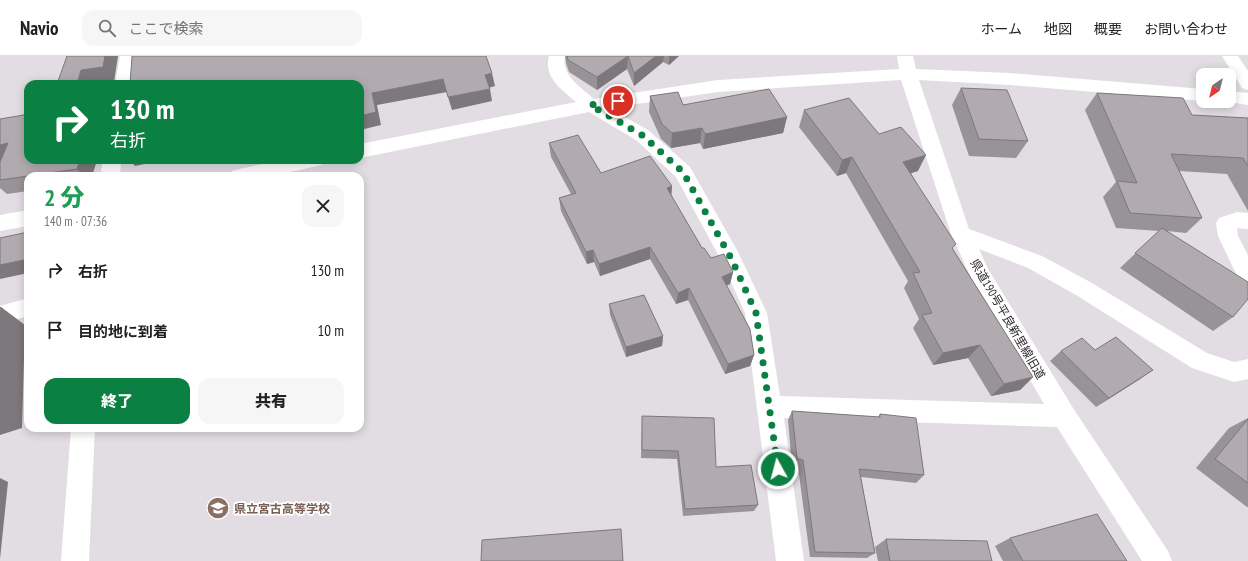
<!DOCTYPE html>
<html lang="ja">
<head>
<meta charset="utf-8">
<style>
  :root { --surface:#fff; --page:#f6f6f6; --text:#202124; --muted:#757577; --line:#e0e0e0; --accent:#0b8043 }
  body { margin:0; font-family:"PT Sans Narrow","Noto Sans JP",sans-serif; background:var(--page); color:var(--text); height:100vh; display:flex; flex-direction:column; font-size:15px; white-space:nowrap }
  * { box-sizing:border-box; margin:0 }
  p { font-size:13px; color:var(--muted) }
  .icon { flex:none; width:22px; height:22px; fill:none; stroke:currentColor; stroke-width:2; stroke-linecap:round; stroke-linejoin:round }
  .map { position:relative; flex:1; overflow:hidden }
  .details { position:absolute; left:24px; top:116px; width:340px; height:260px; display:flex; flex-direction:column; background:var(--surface); border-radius:12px; box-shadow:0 2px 10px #0003 }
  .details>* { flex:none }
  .guide { position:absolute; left:24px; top:24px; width:340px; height:84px; border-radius:12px; box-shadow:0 2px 10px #0003; background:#0b8043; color:#fff; overflow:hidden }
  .needle { width:26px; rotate:215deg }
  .tools { position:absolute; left:1196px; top:12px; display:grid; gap:8px }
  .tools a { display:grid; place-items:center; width:40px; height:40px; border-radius:8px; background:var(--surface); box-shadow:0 2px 10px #0003; font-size:20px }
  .pin { position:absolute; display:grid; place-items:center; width:34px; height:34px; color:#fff; margin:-17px; border:2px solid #fff; border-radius:50%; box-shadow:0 1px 4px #0007 }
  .me { position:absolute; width:44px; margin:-22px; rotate:353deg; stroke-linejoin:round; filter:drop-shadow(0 0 3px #0008) }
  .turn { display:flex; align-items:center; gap:14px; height:84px; padding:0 20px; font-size:18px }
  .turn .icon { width:52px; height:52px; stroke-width:2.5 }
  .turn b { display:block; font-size:28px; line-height:34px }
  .round { display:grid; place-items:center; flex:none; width:42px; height:42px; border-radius:12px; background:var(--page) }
  .overview { display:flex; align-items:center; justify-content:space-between; height:68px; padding:0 20px }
  h1 { font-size:24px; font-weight:800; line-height:30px; color:#1e9e55 }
  .primary-button { display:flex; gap:8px; margin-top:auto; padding:8px 20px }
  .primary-button a { flex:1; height:46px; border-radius:12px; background:var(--accent); color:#fff; font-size:16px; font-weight:800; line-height:46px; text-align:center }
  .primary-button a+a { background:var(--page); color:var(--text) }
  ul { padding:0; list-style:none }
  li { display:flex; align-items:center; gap:12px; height:60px; padding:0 20px }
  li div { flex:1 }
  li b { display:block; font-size:15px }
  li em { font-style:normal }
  header { display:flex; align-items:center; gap:24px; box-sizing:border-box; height:56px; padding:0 20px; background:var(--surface); border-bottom:1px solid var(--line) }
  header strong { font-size:19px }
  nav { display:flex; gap:22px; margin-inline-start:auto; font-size:14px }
  .search { width:280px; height:36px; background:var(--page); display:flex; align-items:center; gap:10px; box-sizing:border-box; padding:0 14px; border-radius:12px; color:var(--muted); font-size:15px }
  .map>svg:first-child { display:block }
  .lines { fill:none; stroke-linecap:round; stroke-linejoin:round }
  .minor { fill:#fff; fill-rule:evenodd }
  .wall { fill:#989397 }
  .shaded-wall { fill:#7c787b }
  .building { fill:#b1abb0; stroke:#7c787b }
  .route { stroke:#0b8043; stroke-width:7; stroke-dasharray:0 12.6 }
  .labels { text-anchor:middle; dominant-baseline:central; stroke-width:3.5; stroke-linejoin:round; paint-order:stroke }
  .street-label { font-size:12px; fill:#2b292b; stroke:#fff }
  .education-label { font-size:12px; font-weight:bold; fill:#785e54; stroke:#fff; text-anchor:start }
</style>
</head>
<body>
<header>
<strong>Navio</strong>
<div class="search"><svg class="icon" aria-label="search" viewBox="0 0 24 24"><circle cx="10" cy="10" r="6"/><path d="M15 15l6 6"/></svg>ここで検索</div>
<nav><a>ホーム</a><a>地図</a><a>概要</a><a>お問い合わせ</a></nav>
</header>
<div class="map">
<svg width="1248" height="505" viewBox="0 0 1248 505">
  <rect width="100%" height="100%" fill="#e2dde3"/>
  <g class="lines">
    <path class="minor" d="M 120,0 L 136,0 L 133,28 L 115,28 Z
      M 549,0 L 565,0 C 561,20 581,31 594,43 L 718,24 L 899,13 L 897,0 L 913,0 L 916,13 L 1010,17 L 1203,33 L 1203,45 L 1010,29 L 919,24 L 969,173 L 1042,200 L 1092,227 L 1207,297 L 1234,306 L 1248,303 L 1248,323 L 1234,326 L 1192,312 L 1076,239 L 1028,212 L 979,193 L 988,213 L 1073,352 L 1168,495 L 1172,505 L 1142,505 L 1057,371 L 784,362 L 804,505 L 776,505 L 745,257 L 721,204 L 676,121 L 636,84 L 589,56 L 360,102 L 360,88 L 576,46 C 562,34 543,21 549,0 ZM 901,24 L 951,178 L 972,224 L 1044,348 L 780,340 L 767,257 L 738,196 L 690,111 L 648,74 L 609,52 L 718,36 Z
      M 1222,0 L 1238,0 L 1248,15 L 1248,34 L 1242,32 Z
      M 1229,35 L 1248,37 L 1248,49 L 1223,45 L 1229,45 Z
      M 103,104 L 121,104 L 120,120 L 100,120 Z
      M 282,104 L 324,104 L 322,109 L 272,120 L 229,120 L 232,115 L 239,113 Z
      M 28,154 L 28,170 L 0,175 L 0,159 Z
      M 1237,156 L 1248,157 L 1248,173 L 1237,172 L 1238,180 L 1248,199 L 1248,229 L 1240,226 L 1218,180 L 1216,167 L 1219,162 Z
      M 28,242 L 28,260 L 0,268 L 0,250 Z
      M 71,372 L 95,372 L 89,505 L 61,505 Z"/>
  </g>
  <path class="wall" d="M 565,0 L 679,0 L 669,9 L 663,6 L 634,30 L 627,13 L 597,34 L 569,16 L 566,7 Z
    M 961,32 L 1028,85 L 1016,102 L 969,100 L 952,49 Z
    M 1097,37 L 1192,59 L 1248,62 L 1248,155 L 1227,118 L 1179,115 L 1202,162 L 1186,177 L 1167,175 L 1233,261 L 1213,275 L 1120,212 L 1159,175 L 1116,172 L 1103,141 L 1116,126 L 1085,54 Z
    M 650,40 L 683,49 L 787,61 L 783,77 L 703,93 L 700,87 L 671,92 L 661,83 L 649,56 Z
    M 804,54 L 879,78 L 918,115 L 911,117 L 953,193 L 1033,321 L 1020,334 L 991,340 L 968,302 L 933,309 L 913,272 L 919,263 L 904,232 L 908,225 L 846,117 L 837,120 L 799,71 Z
    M 24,59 L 28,104 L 97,104 L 92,120 L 28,120 L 28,135 L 7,138 L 0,132 L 0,63 Z
    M 549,87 L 601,117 L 672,130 L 671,139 L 702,192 L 711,202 L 733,216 L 730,228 L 726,230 L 754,299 L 750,310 L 725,318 L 688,244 L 676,248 L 650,203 L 600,220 L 594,206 L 587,208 L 561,155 L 559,142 L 571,138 L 551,101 Z
    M 609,248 L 663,280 L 662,290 L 626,301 L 610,259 Z
    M 1095,294 L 1140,323 L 1096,351 L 1050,305 L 1061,295 Z
    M 792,355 L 878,361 L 880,358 L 924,419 L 916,427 L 861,421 L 875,497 L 867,502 L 810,501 L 798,411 L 792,411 L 788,364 Z
    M 642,360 L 716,411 L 758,449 L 754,455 L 683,460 L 677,403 L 641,402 Z
    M 1248,362 L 1248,451 L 1247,451 L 1196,412 L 1229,372 Z
    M 1010,482 L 1127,505 L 1003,505 L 995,490 Z
    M 886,483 L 992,505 L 878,505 L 875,491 Z"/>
  <path class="shaded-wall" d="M 105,0 L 118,0 L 114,26 L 96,28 L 77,28 L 81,14 Z
    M 628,0 L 627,13 L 597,34 L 597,21 Z
    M 656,0 L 664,0 L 663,6 L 634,30 L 634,17 Z
    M 669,0 L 679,0 L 669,9 Z
    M 492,17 L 495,30 L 488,32 L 485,19 Z
    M 443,23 L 447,36 L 377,49 L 381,69 L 360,74 L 360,60 L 372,37 Z
    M 490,33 L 492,45 L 452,54 L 448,41 Z
    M 787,61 L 783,77 L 703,93 L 705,78 Z
    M 702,72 L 700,87 L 671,92 L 672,77 Z
    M 8,87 L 22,101 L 0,105 L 0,89 Z
    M 926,99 L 918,115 L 896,122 L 903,106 Z
    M 852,101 L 846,117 L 837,120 L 842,104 Z
    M 80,104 L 97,104 L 92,120 L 84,120 L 77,113 Z
    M 130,104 L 163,104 L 135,110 Z
    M 672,130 L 671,143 L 667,132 Z
    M 650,191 L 650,203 L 600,220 L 599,208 Z
    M 593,194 L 594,206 L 587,208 L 586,196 Z
    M 28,203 L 28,217 L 0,223 L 0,209 Z
    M 733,216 L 730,228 L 719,232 L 722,221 Z
    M 689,232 L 688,244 L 676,248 L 678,237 Z
    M 1,251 L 25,269 L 22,372 L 0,379 L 0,266 Z
    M 663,280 L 662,290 L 626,301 L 626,291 Z
    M 980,289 L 968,302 L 933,309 L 943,297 Z
    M 754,299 L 750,310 L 725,318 L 728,308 Z
    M 1153,314 L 1140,323 L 1096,351 L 1109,342 Z
    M 1033,321 L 1020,334 L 991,340 L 1004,328 Z
    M 0,422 L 8,426 L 0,503 Z"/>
  <path class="building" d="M 67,0 L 105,0 L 103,11 L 81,14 L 77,28 L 57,28 Z
    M 132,0 L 486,0 L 492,17 L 485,19 L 490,33 L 448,41 L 443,23 L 372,37 L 376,56 L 360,60 L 360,28 L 130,28 Z
    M 567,0 L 656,0 L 634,17 L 628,0 L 597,21 L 568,4 Z
    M 961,32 L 1007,34 L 1028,85 L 979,83 Z
    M 769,33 L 787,61 L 705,78 L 702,72 L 672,77 L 662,68 L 650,40 L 678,36 L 683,49 Z
    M 1097,37 L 1183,42 L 1192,59 L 1248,62 L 1248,110 L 1243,102 L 1171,98 L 1202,162 L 1130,157 L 1117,125 L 1137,127 Z
    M 849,42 L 879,78 L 901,71 L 926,99 L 903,106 L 956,188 L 952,192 L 1033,321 L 1004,328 L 980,289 L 943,297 L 922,259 L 932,257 L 913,217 L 920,216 L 852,101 L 842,104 L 804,54 Z
    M 27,50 L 28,50 L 28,104 L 80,104 L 77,113 L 0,124 L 0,106 L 8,87 L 0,89 L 0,63 L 24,59 Z
    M 578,79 L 601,117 L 650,100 L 672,130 L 667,132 L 702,192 L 704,192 L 711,202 L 724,198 L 733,216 L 722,221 L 750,273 L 754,299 L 728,308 L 689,232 L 678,237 L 650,191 L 599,208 L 593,194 L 586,196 L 559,142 L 576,137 L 549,87 Z
    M 1162,172 L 1248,226 L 1248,243 L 1233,261 L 1135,197 Z
    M 28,176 L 28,203 L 0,209 L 0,182 Z
    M 644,239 L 663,280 L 626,291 L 609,248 Z
    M 1,251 L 0,266 L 0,252 Z
    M 1116,281 L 1153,314 L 1109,342 L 1061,295 L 1082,282 L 1095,294 Z
    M 792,355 L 880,361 L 880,358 L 916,362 L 924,419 L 859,413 L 875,497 L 815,496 L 803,404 L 797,403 Z
    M 642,360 L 714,362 L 716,411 L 751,409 L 758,449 L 685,453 L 678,395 L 642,394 Z
    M 1248,363 L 1248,427 L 1215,403 Z
    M 1097,458 L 1127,505 L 1023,505 L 1010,482 Z
    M 621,473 L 623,505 L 481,505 L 482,484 Z
    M 886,483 L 987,485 L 992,505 L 890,505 Z"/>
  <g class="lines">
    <path class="route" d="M 618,45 L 590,49 L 642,79 L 683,116 L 731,202 L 756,257 L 778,413"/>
  </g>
  <defs>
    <g id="school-disc" transform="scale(1.15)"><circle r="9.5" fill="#8d6e63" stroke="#fff"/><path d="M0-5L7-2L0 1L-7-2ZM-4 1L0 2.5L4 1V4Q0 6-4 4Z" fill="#fff"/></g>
  </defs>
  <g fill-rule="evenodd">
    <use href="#school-disc" x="218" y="452"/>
  </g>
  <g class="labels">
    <g class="street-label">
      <text transform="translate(1008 263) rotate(60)">県道190号平良新里線旧道</text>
    </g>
    <g class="education-label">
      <text x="234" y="452">県立宮古高等学校</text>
    </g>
  </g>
</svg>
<div class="tools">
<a><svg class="needle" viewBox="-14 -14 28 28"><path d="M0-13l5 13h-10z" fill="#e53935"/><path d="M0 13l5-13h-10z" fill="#757577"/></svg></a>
</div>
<div class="pin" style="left:618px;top:45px;background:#d93025"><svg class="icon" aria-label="arrive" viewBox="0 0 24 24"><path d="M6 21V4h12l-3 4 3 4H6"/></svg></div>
<svg class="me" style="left:778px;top:413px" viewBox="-20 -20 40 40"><circle r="17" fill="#0b8043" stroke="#fff" stroke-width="3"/><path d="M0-11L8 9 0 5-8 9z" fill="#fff"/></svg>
<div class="guide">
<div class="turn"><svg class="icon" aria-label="right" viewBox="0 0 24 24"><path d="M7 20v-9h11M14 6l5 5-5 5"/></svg><div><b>130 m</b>右折</div></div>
</div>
<section class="details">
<div class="overview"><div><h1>2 分</h1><p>140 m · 07:36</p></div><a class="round"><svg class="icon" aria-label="close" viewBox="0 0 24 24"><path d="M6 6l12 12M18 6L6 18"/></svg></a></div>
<ul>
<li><svg class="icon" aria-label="right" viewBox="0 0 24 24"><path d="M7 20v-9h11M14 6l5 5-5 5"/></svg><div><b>右折</b></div><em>130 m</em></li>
<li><svg class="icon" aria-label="arrive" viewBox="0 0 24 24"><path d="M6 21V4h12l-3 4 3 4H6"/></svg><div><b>目的地に到着</b></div><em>10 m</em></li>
</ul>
<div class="primary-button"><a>終了</a><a>共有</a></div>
</section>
</div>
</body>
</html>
